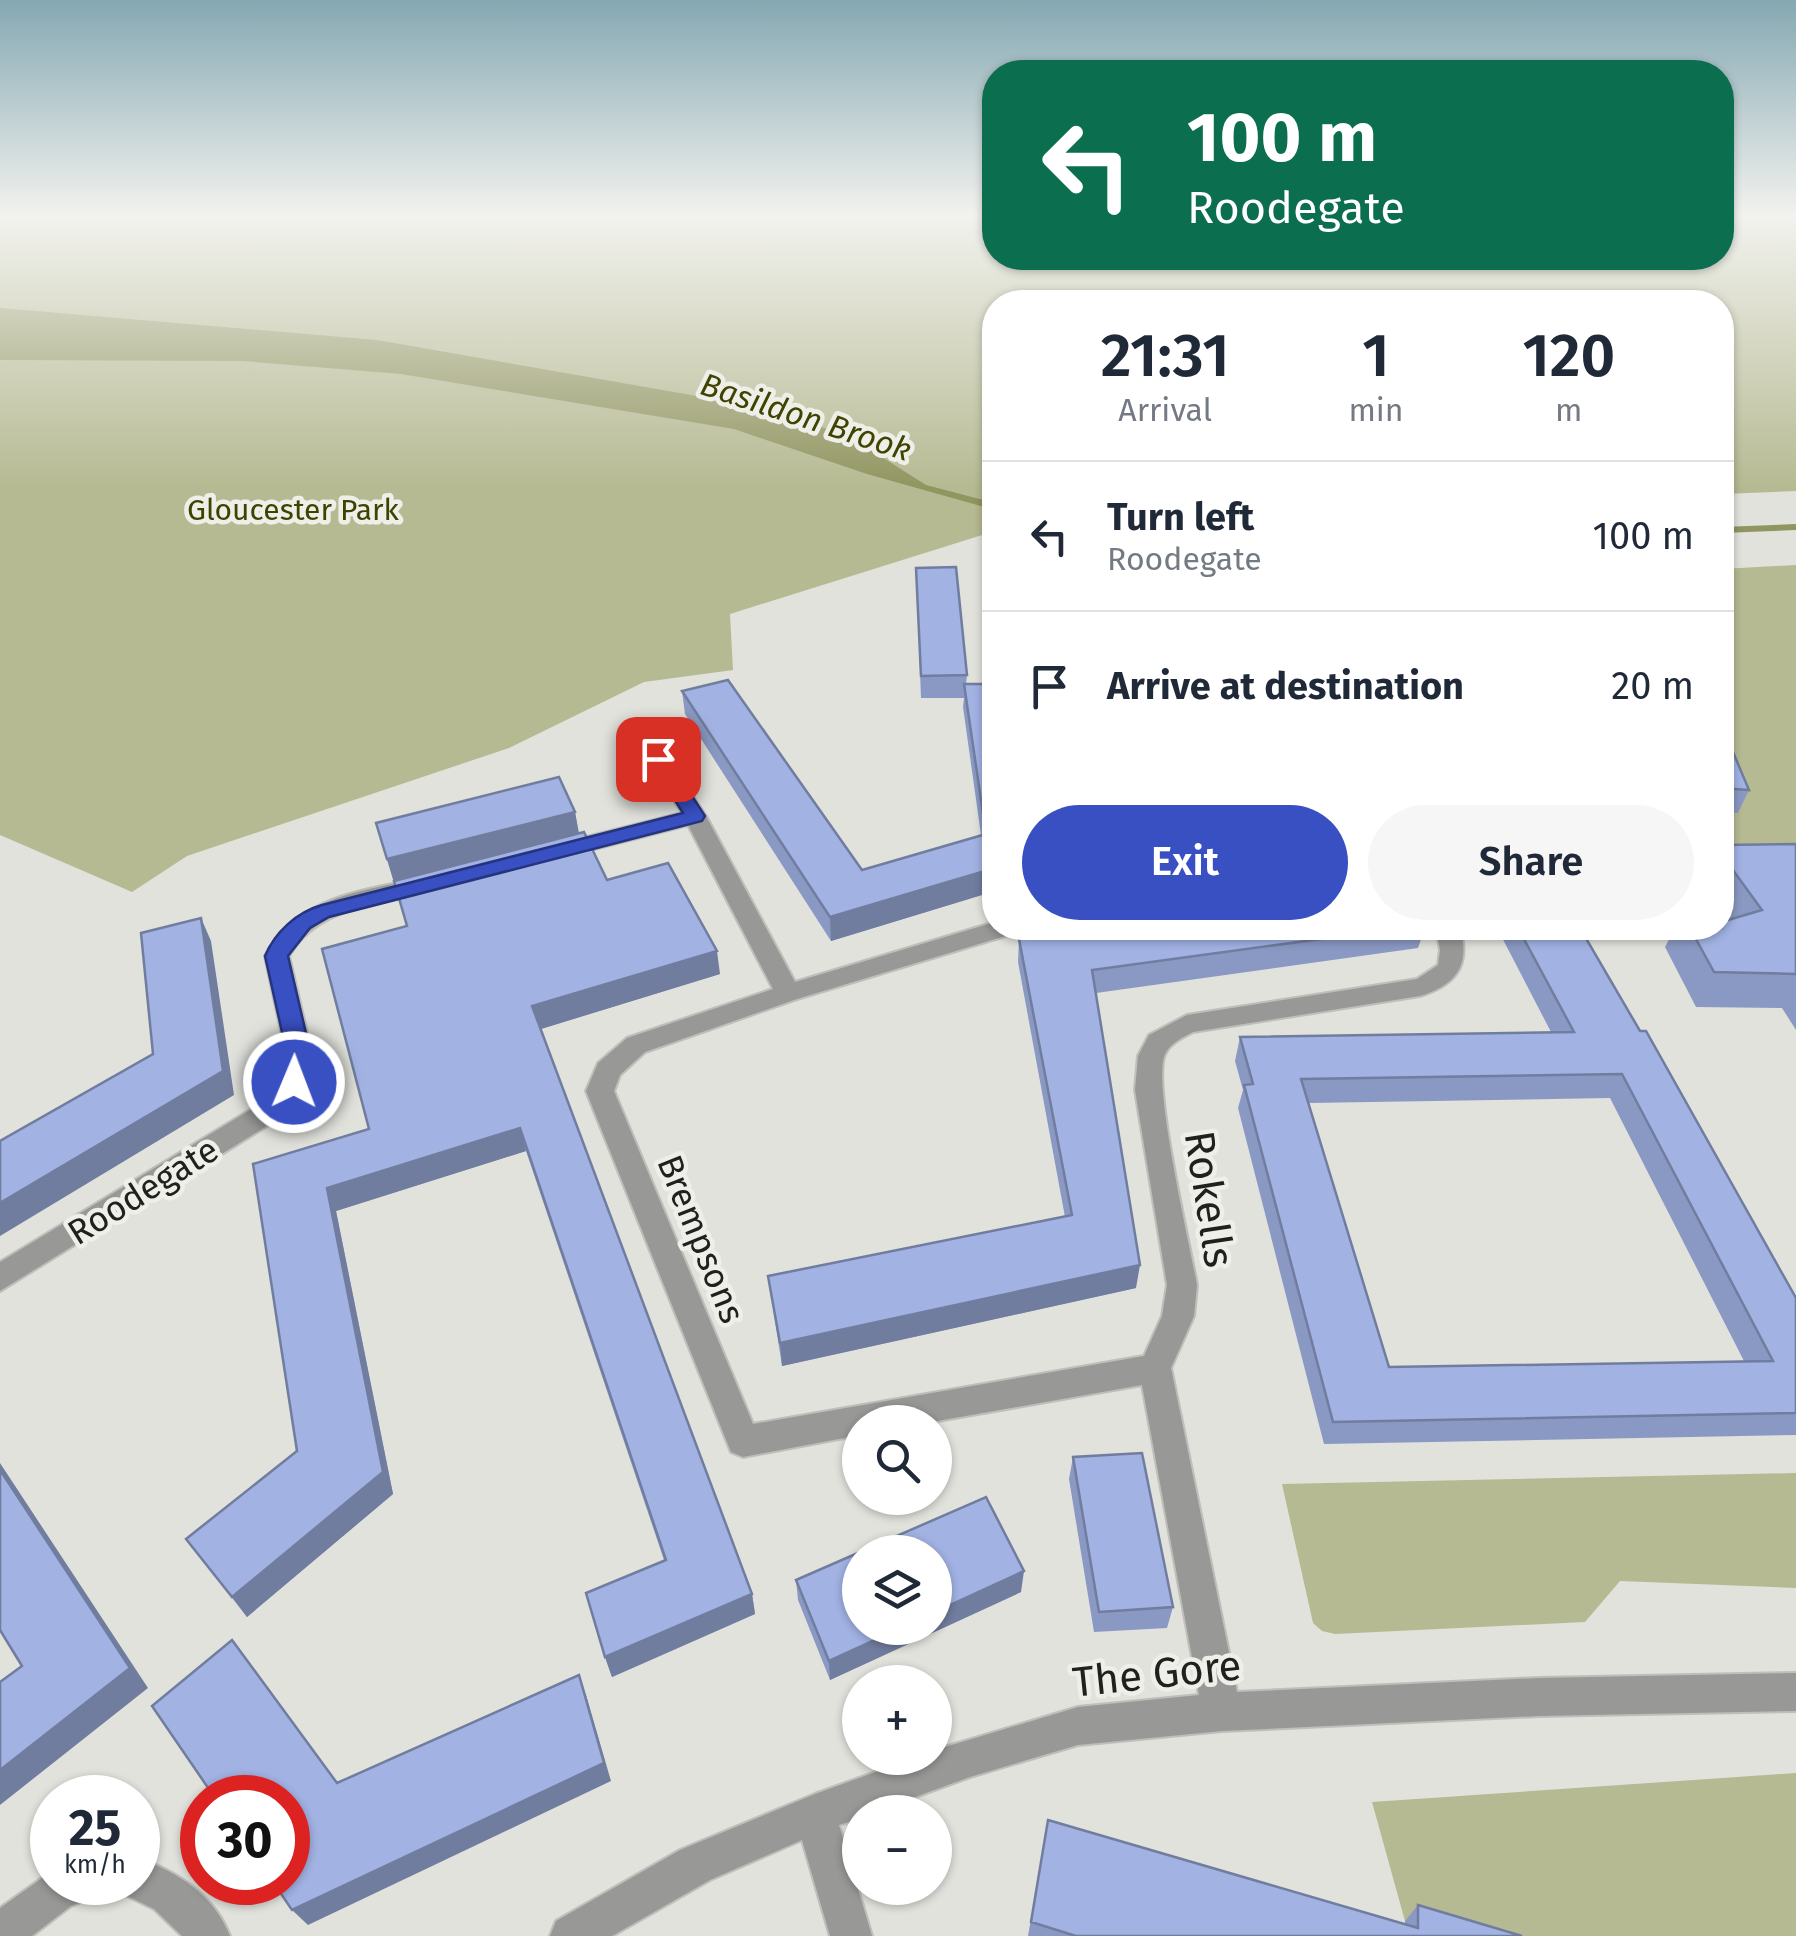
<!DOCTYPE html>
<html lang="en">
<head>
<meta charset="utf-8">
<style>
  :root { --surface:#fff; --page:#f6f6f7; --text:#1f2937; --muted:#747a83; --line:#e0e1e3; --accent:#3950c3 }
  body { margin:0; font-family:"Fira Sans",sans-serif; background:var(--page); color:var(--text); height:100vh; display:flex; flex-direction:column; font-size:38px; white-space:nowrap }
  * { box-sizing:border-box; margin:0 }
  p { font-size:32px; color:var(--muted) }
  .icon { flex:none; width:55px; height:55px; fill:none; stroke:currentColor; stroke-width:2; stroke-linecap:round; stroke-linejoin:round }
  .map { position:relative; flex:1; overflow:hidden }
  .panel { position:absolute; left:982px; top:290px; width:752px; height:650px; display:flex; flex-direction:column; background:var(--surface); border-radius:40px; box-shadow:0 2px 8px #0004 }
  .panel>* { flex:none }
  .guide { position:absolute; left:982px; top:60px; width:752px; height:210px; border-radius:40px; box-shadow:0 2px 8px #0004; background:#0b6e4f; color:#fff; overflow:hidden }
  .controls { position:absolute; left:842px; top:1405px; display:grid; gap:20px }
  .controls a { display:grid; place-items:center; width:110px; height:110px; border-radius:50%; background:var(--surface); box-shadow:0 2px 8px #0004; font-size:50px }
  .speed { position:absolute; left:30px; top:1775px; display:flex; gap:20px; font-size:50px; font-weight:700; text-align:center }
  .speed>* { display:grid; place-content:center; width:130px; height:130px; border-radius:50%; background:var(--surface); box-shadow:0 2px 8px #0004; line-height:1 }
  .speed small { font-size:25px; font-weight:400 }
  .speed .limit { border:15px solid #d22; background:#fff; color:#111 }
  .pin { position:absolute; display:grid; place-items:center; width:85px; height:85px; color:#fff; margin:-42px; border-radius:20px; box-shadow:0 5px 15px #0006 }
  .me { position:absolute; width:110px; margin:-55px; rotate:1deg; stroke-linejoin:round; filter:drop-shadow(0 0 8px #0008) }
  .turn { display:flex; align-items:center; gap:35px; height:210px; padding:0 40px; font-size:45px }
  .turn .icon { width:130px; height:130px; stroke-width:2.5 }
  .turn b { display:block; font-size:70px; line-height:85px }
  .eta { display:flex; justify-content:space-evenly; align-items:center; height:170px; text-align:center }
  .eta b { font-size:60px; font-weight:600; line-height:70px }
  .primary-button { display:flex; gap:20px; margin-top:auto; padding:20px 40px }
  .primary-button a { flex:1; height:115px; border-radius:60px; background:var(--accent); color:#fff; font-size:40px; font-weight:600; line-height:115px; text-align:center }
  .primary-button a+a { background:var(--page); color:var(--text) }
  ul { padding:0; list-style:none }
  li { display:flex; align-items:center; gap:30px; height:150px; padding:0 40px; border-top:2px solid var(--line) }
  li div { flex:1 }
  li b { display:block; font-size:38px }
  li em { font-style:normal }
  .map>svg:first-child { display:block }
  .green { fill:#b6ba92 }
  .water { fill:#919560 }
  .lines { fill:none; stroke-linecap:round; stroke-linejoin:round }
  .stream { fill:#919560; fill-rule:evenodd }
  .minor-casing { stroke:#bebfba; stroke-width:4 }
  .minor { fill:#989996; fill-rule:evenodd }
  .wall { fill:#8a99c3; fill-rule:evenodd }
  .shaded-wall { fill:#717d9f }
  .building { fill:#a1b2e3; stroke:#717d9f; stroke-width:2.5; fill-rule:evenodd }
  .route { fill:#3950c3; stroke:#25347f; stroke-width:2.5 }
  .labels { text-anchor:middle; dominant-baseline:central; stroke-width:9; stroke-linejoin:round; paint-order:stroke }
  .far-park-label { font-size:30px; fill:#404300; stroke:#efefe9 }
  .far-water-label { font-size:32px; font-style:italic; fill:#414300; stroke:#efefe9 }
  .street-label { font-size:35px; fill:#20201e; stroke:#efefe9 }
  .near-street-label { font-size:42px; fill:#20201e; stroke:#efefe9 }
</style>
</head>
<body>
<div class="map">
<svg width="1796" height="1936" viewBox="0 0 1796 1936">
  <rect width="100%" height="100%" fill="#e1e2dc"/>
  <path class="green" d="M 0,217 L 995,217 L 995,258 L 1722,258 L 1723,217 L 1796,217 L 1796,491 L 1723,494 L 1722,302 L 995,302 L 995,531 L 730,614 L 733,670 L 644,682 L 509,748 L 187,856 L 132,892 L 0,835 Z
    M 1796,565 L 1796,860 L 1723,867 L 1722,569 Z
    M 1796,1473 L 1796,1588 L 1620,1581 L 1585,1622 L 1335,1634 L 1322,1631 L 1313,1623 L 1282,1484 Z
    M 1796,1773 L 1796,1936 L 1455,1936 L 1405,1921 L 1372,1802 Z"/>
  <path class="water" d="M 0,308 L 377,340 L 771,409 L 852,438 L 926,485 L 995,503 L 995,510 L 867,474 L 734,429 L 401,374 L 243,361 L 0,360 Z"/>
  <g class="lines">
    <path class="stream" d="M 1796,524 L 1796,530 L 1722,533 L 1722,527 Z"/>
    <g class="minor-casing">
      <path id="minor" d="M 658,753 L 665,755 L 706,816 L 795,982 L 995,922 L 995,928 L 1015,928 L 1012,934 L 797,999 L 645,1052 L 620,1075 L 614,1091 L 753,1424 L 1144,1356 L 1162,1316 L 1167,1285 L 1135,1090 L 1138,1056 L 1149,1035 L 1187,1015 L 1417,979 L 1438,965 L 1440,950 L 1436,928 L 1460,928 C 1471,965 1456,985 1420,996 L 1193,1032 C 1182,1038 1168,1044 1164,1057 C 1154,1092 1189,1240 1197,1285 L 1194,1316 L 1171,1368 L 1237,1692 L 1539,1678 L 1796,1673 L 1796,1711 L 1539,1716 L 1222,1731 L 1078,1745 L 970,1777 L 874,1812 L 860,1812 L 860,1818 L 839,1825 L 872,1936 L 830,1936 L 802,1840 L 710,1880 L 612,1936 L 550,1936 L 556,1921 L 680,1850 L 815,1794 L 914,1758 L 935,1758 L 935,1750 L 1078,1707 L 1199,1695 L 1142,1385 L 932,1422 L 860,1422 L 860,1435 L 743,1457 L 731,1452 L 586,1091 L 598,1063 L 627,1038 L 773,989 L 688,825 L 559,858 L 548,851 L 551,846 L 682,813 L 647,759 Z
        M 428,877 L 440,885 L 436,890 C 385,904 318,904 289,956 L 313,1059 L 308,1082 L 288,1113 L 0,1291 L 0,1262 L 268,1099 L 281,1080 L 287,1059 L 265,956 C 301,894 364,891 428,877 Z
        M 138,1858 C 178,1872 214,1895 230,1936 L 182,1936 L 154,1909 L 123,1894 L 119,1882 L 138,1882 Z
        M 52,1871 L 52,1882 L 101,1882 L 95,1897 L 71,1906 L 32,1936 L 0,1936 L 0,1908 Z"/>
    </g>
    <use href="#minor" class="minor"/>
  </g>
  <path class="wall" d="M 916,568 L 967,675 L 966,684 L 995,891 L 831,941 L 685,714 L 682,691 L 862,870 L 981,835 L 963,707 L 964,698 L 921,698 Z
    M 1722,726 L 1749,790 L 1738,813 L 1722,812 Z
    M 575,812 L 579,833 L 607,880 L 720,974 L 540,1029 L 752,1594 L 755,1614 L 612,1677 L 605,1657 L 664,1560 L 526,1151 L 336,1211 L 393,1494 L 247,1617 L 186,1539 L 297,1451 L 253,1164 L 369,1129 L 407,926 L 376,823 Z
    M 1796,844 L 1796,1030 L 1782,1008 L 1696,1007 L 1665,947 L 1675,928 L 1722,928 L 1722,845 Z
    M 1100,928 L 1425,928 L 1418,948 L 1096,993 L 1136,1288 L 782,1366 L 768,1276 L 1065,1217 L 1018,962 L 1019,939 Z
    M 1497,928 L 1580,928 L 1796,1298 L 1796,1435 L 1324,1444 L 1238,1108 L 1243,1090 L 1235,1061 L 1240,1037 L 1551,1032 ZM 1610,1098 L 1744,1361 L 1389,1367 L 1308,1103 Z
    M 1073,1457 L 1173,1607 L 1167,1628 L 1094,1632 L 1069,1479 Z
    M 796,1580 L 1021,1592 L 830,1680 L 798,1600 Z
    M 1048,1820 L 1405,1925 L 1405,1921 L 1418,1905 L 1522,1936 L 1028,1936 Z"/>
  <path class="shaded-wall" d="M 575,812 L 579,835 L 394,882 L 387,859 Z
    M 995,868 L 995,891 L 831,941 L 830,917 Z
    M 201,918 L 211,941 L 234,1095 L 0,1236 L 0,1203 L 223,1071 Z
    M 717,951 L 720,974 L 538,1030 L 532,1006 Z
    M 520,1128 L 526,1151 L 336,1211 L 393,1494 L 247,1617 L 232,1597 L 383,1472 L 327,1188 Z
    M 1140,1265 L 1136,1288 L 782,1366 L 780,1343 Z
    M 0,1463 L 148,1688 L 0,1805 L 0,1770 L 130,1668 L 0,1470 Z
    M 1024,1571 L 1021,1592 L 830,1680 L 829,1661 L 901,1628 L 935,1628 L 935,1612 Z
    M 752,1594 L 755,1614 L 612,1677 L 605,1657 Z
    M 579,1675 L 586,1695 L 611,1781 L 308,1925 L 292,1910 Z"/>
  <path class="building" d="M 956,567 L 967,675 L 921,676 L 916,568 Z
    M 728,680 L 862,870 L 986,834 L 964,684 L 995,684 L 995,868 L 830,917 L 682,691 Z
    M 1722,726 L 1749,790 L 1722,788 Z
    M 559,777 L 575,812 L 387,859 L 376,823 Z
    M 584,832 L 607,880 L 668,863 L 717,951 L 532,1006 L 752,1594 L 605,1657 L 586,1593 L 666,1560 L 520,1128 L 327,1188 L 383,1472 L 232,1597 L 186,1539 L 297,1451 L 253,1164 L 369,1129 L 322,949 L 407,926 L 394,881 Z
    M 1796,844 L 1796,974 L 1714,972 L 1690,928 L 1722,928 L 1722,913 L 1728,920 L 1762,910 L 1722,855 L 1722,845 Z
    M 201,918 L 223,1071 L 0,1203 L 0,1141 L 153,1054 L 141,933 Z
    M 1100,928 L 1402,928 L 1092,970 L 1140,1265 L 780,1343 L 768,1276 L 1072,1215 L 1019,939 Z
    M 1518,928 L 1580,928 L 1640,1031 L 1646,1031 L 1796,1298 L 1796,1413 L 1333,1422 L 1244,1085 L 1253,1084 L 1240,1037 L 1574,1032 ZM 1622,1074 L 1773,1361 L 1389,1367 L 1301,1079 Z
    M 1142,1453 L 1173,1607 L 1099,1612 L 1073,1457 Z
    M 0,1470 L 130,1668 L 0,1770 L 0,1682 L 22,1666 L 0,1630 Z
    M 986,1497 L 1024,1571 L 935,1612 L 935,1552 L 860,1552 L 860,1628 L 901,1628 L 829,1661 L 796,1580 Z
    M 232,1640 L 337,1783 L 579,1675 L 604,1763 L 292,1910 L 273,1882 L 288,1882 L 288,1798 L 215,1798 L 152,1706 Z
    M 1048,1820 L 1418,1928 L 1418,1905 L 1522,1936 L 1076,1936 L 1031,1922 Z"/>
  <linearGradient id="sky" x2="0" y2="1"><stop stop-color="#85a8b2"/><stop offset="0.44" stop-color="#f2f2ef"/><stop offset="1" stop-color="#f2f2ef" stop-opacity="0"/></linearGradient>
  <rect width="1796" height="488" fill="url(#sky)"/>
  <path class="route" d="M 658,753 L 668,759 L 705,816 L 702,821 L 329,917 L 310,928 L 288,956 L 312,1059 L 302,1089 L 285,1089 L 281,1082 L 288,1059 L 265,956 C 275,932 297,912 322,905 L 683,813 L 649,759 Z"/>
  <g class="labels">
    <g class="far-park-label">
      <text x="293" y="510">Gloucester Park</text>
    </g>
    <g class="far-water-label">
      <text transform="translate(806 417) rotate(18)">Basildon Brook</text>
    </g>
    <g class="street-label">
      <text transform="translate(143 1191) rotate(-32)">Roodegate</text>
      <text transform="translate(701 1239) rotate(68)">Brempsons</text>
    </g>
    <g class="near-street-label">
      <text transform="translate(1209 1199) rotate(81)">Rokells</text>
      <text transform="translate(1157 1674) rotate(-6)">The Gore</text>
    </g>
  </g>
</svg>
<div class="controls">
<a><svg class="icon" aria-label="search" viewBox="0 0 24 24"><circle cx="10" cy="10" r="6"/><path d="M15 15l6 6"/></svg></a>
<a><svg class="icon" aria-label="layers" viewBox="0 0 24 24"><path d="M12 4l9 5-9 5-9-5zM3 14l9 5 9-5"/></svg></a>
<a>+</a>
<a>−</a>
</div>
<div class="speed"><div>25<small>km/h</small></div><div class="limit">30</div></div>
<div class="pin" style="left:658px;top:759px;background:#d93025"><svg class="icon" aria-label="arrive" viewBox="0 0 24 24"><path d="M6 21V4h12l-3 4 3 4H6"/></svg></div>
<svg class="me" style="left:294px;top:1082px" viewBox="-20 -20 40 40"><circle r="17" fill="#3950c3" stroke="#fff" stroke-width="3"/><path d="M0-11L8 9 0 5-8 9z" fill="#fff"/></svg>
<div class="guide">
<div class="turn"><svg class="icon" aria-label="left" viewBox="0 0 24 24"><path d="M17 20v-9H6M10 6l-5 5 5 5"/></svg><div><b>100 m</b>Roodegate</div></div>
</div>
<section class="panel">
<div class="eta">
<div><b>21:31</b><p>Arrival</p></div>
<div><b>1</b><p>min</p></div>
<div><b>120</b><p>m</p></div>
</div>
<ul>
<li><svg class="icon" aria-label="left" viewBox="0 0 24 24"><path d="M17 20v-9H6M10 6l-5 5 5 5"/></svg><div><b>Turn left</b><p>Roodegate</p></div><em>100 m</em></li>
<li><svg class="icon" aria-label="arrive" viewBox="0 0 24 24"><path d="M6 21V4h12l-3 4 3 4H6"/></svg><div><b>Arrive at destination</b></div><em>20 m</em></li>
</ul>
<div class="primary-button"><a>Exit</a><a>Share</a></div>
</section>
</div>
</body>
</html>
